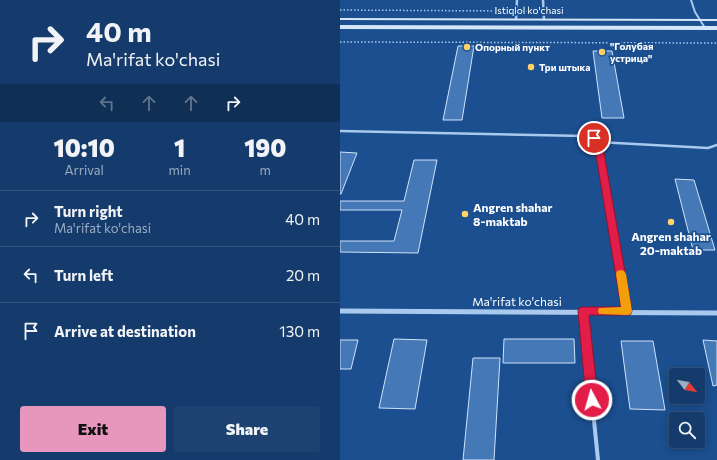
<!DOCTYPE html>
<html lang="en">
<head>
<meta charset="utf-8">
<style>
  :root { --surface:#143b6b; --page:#1d4271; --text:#f1f3f6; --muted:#9dadc1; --line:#33557e; --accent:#e797bd }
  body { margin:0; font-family:Commissioner,sans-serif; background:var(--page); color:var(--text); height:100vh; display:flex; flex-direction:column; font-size:15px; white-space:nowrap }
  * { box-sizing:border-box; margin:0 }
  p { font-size:13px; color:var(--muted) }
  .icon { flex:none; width:22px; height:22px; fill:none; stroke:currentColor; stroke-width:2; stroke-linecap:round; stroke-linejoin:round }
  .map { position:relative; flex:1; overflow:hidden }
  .drawer { display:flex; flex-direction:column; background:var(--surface); width:340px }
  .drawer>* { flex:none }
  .banner { background:#143b6b; color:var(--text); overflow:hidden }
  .needle { width:26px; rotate:121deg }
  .controls { position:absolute; left:329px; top:368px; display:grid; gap:8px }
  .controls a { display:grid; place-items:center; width:36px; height:36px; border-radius:4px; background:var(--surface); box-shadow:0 2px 10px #0003,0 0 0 1px var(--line); font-size:20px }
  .pin { position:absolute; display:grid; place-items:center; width:34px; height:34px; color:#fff; margin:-17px; border:2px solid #fff; border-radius:50%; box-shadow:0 1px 4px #0007 }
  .me { position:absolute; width:44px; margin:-22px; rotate:354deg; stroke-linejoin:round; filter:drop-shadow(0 0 3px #0008) }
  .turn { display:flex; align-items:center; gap:14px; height:84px; padding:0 20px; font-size:18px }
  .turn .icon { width:52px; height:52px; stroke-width:2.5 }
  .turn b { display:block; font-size:28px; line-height:34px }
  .lanes { display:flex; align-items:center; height:38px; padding:0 20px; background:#0003; justify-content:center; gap:20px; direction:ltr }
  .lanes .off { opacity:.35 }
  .eta { display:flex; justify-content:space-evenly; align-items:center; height:68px; text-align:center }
  .eta b { font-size:24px; font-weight:800; line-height:28px }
  .cta { display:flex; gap:8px; margin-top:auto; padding:8px 20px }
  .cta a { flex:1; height:46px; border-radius:4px; background:var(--accent); color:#111; font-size:16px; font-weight:800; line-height:46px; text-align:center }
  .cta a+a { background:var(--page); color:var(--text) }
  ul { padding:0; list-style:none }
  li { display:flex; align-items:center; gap:12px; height:56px; padding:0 20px; border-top:1px solid var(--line) }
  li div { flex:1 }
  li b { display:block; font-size:15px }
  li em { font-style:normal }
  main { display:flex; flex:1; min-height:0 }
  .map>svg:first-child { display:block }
  .building { fill:#4478b7; stroke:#cfe3fa }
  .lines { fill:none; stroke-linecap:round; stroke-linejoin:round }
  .path { stroke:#a9c9ee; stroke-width:1.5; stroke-dasharray:1.5 2; stroke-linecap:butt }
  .service-far3 { stroke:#a9c9ee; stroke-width:2 }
  .service-far2 { stroke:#a9c9ee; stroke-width:2.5 }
  .service-far1 { stroke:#a9c9ee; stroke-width:3 }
  .service { stroke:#a9c9ee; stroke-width:4 }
  .minor-far1 { stroke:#a9c9ee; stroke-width:2.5 }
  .minor { stroke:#a9c9ee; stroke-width:5 }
  .secondary { fill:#d6e6fa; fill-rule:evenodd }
  .route { fill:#e11d48; stroke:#92132f }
  .slow { fill:#f59e0b }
  .poi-dot { fill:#ffd166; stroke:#1b4f8f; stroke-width:1.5 }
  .labels { text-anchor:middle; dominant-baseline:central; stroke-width:3.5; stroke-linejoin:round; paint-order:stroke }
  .far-street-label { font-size:10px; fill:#fff; stroke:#1b4f8f }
  .far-poi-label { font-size:10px; font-weight:bold; fill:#fff; stroke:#1b4f8f; text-anchor:start }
  .poi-label { font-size:12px; font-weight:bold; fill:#fff; stroke:#1b4f8f; text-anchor:start }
  .street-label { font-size:12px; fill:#fff; stroke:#1b4f8f }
</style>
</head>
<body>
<main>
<section class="drawer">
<div class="banner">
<div class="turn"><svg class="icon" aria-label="right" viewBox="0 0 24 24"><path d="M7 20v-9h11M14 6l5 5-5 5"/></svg><div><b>40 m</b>Ma'rifat ko'chasi</div></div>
<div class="lanes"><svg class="icon off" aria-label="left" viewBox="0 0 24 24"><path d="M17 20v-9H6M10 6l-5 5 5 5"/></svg><svg class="icon off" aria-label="ahead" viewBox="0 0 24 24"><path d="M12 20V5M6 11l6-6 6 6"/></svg><svg class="icon off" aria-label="ahead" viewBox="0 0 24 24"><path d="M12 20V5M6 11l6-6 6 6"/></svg><svg class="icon" aria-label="right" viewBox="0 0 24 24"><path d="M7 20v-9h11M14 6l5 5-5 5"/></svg></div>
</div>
<div class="eta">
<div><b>10:10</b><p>Arrival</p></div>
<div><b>1</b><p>min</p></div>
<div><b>190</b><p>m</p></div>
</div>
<ul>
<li><svg class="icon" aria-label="right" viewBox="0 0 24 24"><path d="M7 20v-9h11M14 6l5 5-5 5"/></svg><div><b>Turn right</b><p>Ma'rifat ko'chasi</p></div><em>40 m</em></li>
<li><svg class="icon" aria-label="left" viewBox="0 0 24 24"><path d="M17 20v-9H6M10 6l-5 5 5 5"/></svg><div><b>Turn left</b></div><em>20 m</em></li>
<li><svg class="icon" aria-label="arrive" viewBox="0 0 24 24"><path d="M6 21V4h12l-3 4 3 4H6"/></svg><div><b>Arrive at destination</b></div><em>130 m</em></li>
</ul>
<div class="cta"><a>Exit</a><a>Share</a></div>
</section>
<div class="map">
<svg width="377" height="460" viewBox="0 0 377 460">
  <rect width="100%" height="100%" fill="#1b4f8f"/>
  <path class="building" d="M 118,46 L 134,46 L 122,120 L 103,120 Z
    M 253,51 L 272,51 L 284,118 L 262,118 Z
    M 0,152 L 17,153 L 1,194 L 0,194 Z
    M 74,160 L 97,160 L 78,253 L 0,252 L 0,241 L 54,241 L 62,210 L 0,210 L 0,201 L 64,201 Z
    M 335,179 L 354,180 L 375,250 L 353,250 Z
    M 54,339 L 87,340 L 75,409 L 39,408 Z
    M 164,339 L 234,339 L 235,363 L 163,363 Z
    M 0,340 L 18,340 L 11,369 L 0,369 Z
    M 363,340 L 377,341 L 377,385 L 373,386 Z
    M 281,341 L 313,341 L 325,410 L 290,409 Z
    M 133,358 L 160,358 L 154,460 L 123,460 Z"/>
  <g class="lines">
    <path class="path" d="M 0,10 L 169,11
      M 182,11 L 197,11
      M 0,42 L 377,43"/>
    <path class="service-far3" d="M 351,0 L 355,12 L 365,28"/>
    <path class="service-far2" d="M 0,131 L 244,136 L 254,138 L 258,142 L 265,181
      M 258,142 L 368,148 L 377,145"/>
    <path class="service-far1" d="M 265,180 L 286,306"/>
    <path class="service" d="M 286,305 L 287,311
      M 243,311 L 258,460"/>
    <path class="minor-far1" d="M 203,0 L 204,19
      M 176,19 L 177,0"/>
    <path class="minor" d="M 0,311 L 377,313"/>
    <path class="secondary" d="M 0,18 L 377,19 L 377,21 L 0,20 Z
      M 0,25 L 377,26 L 377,30 L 0,29 Z"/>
  </g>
  <path class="route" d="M 251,136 L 257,136 L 262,142 L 292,311 L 291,314 L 287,315 L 249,315 L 258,400 L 256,404 L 252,406 L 248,404 L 246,400 L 238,311 L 239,308 L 243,307 L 281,307 L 254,143 L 250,138 Z"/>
  <path class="slow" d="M 281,270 L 284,271 L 286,274 L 292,311 L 291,314 L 287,315 L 259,314 L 258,311 L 259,308 L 281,307 L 276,274 L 277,271 Z"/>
  <g class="poi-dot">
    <circle cx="127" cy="47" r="4"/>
    <circle cx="262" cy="52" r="4"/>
    <circle cx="191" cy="67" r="4"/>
    <circle cx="125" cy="214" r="4"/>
    <circle cx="331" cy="222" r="4"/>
  </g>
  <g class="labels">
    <g class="far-street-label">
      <text x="189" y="10">Istiqlol ko'chasi</text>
    </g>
    <g class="far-poi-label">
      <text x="270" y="46">"Голубая<tspan x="270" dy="12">устрица"</tspan></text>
      <text x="135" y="47">Опорный пункт</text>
      <text x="199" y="67">Три штыка</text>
    </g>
    <g class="poi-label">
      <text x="133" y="207">Angren shahar<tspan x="133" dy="14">8-maktab</tspan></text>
      <text x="331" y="236" text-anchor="middle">Angren shahar<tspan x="331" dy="14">20-maktab</tspan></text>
    </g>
    <g class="street-label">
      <text x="177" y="301">Ma'rifat ko'chasi</text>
    </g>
  </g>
</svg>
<div class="controls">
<a><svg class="needle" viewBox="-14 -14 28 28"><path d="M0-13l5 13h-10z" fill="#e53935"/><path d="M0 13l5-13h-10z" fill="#9dadc1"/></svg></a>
<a><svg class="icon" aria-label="search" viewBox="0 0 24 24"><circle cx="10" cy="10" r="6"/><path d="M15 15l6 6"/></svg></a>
</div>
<div class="pin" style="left:254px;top:138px;background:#d93025"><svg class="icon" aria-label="arrive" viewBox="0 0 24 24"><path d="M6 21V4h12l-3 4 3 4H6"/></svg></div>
<svg class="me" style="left:252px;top:400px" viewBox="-20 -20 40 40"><circle r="17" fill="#e11d48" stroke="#fff" stroke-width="3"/><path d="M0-11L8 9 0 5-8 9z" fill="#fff"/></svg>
</div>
</main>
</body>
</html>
